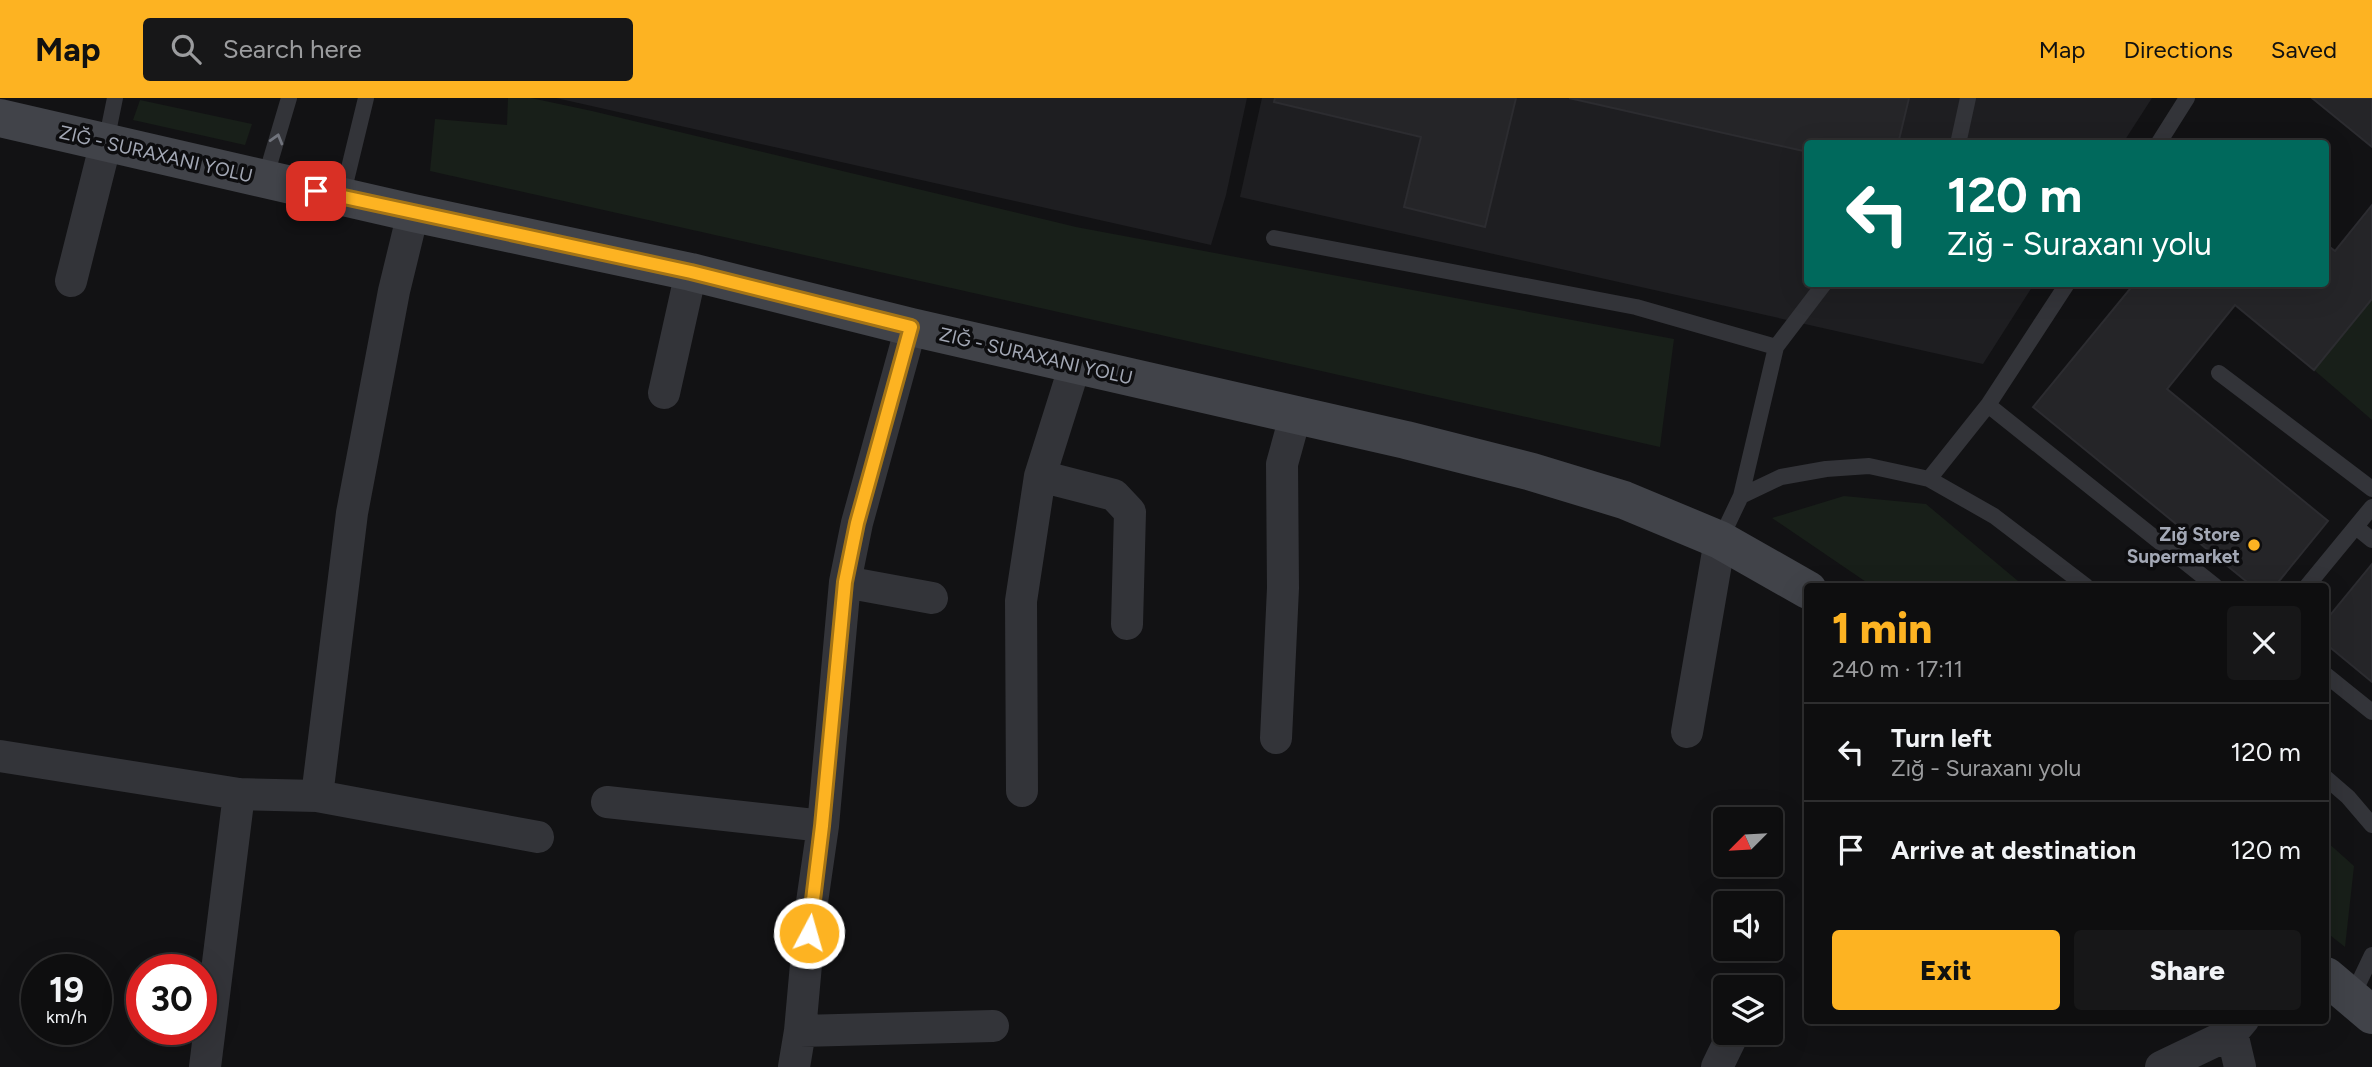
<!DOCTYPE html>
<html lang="en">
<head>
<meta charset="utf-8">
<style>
  :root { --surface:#0e0e0f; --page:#171718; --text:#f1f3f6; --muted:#9b9c9e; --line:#2e2e2f; --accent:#fdb322 }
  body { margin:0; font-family:Figtree,sans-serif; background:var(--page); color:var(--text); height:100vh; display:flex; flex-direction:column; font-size:26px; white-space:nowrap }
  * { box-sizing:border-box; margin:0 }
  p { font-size:23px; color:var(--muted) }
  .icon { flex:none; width:38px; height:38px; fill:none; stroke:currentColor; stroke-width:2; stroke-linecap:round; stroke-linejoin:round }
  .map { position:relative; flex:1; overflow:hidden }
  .side { position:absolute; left:1804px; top:485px; width:525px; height:441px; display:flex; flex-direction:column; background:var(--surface); border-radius:7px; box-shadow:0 7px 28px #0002,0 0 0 2px var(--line) }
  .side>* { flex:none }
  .guide { position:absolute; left:1804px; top:42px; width:525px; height:147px; border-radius:7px; box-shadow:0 7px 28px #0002,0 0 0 2px var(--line); background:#00695c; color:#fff; overflow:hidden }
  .needle { width:46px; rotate:246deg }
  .tools { position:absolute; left:1713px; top:709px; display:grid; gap:14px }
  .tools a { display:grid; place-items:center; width:70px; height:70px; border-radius:7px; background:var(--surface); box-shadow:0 7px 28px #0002,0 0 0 2px var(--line); font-size:35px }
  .speed { position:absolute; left:21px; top:856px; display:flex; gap:14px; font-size:35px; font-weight:700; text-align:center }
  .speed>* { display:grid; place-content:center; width:91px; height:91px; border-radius:50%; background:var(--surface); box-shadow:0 7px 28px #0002,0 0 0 2px var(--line); line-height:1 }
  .speed small { font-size:18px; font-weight:400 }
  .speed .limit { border:10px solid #d22; background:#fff; color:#111 }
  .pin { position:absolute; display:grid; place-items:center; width:60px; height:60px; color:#fff; margin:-30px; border-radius:14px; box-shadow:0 4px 10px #0006 }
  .me { position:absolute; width:77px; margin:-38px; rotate:6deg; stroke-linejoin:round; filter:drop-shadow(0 0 5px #0008) }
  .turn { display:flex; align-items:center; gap:24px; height:147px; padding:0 28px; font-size:32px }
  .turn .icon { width:91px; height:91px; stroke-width:2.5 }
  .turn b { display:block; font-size:49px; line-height:60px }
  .round { display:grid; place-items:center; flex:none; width:74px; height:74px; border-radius:7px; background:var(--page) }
  .overview { display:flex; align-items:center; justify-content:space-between; height:119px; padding:0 28px }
  h1 { font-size:42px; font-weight:800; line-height:52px; color:var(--accent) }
  .action { display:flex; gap:14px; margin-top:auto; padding:14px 28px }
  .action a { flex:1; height:80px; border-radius:7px; background:var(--accent); color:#111; font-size:28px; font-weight:800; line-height:80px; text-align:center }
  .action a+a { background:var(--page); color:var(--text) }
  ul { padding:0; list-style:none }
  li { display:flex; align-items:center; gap:21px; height:98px; padding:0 28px; border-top:2px solid var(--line) }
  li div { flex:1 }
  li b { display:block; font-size:26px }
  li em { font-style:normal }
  header { display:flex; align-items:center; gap:42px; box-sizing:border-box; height:98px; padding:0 35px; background:var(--accent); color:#111 }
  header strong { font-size:33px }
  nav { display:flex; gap:38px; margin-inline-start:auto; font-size:24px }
  .search { width:490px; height:63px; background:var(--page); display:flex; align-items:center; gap:18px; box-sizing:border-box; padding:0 24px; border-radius:7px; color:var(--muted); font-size:26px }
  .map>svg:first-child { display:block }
  .built { fill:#1e1e21 }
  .green { fill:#181f19 }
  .building { fill:#252528; stroke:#2c2c30; stroke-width:2 }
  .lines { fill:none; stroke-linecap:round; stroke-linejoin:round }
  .service { stroke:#333439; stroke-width:16 }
  .minor { stroke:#333439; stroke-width:32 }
  .secondary { stroke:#414349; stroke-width:38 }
  .oneway { stroke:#71747d }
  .route-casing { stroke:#a47416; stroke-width:18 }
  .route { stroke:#fdb322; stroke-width:12 }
  .poi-dot { fill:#fdb322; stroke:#0d0d0f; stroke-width:2.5 }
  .labels { text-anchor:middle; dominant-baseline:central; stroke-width:7; stroke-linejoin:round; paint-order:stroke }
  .street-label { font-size:19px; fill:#a3a8b5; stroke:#0d0d0f }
  .poi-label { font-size:19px; font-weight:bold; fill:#a3a8b5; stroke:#0d0d0f; text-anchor:end }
</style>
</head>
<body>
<header>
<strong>Map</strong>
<div class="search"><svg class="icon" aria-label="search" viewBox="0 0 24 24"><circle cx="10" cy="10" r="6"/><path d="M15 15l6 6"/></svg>Search here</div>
<nav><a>Map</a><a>Directions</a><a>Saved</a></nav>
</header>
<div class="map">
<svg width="2372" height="969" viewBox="0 0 2372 969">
  <rect width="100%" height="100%" fill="#121214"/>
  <path class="built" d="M 556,0 L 1247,0 L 1226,97 L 1211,147 Z
    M 1262,0 L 2152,0 L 2123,45 L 1808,46 L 1808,186 L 2034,186 L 1983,266 L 1240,99 Z"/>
  <path class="green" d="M 508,0 L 531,0 L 592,13 L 1076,129 L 1674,241 L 1660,349 L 430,73 L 435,21 L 507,27 Z
    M 140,2 L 252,26 L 245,47 L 133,22 Z
    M 2372,201 L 2372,322 L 2314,272 Z
    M 1844,398 L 1926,406 L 2024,488 L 1872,488 L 1772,420 Z
    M 2326,743 L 2354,768 L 2345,849 L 2326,834 Z"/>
  <path class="building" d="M 1275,0 L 1516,0 L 1485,129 L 1404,109 L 1421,39 L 1274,4 Z
    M 1569,0 L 1909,0 L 1898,46 L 1808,46 L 1808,54 Z
    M 2312,0 L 2372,0 L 2372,49 Z
    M 2372,107 L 2372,201 L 2314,272 L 2235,207 L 2167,291 L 2328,423 L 2275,488 L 2252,488 L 2033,309 L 2134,186 L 2326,186 L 2326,146 L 2335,153 Z
    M 2372,466 L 2372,584 L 2326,546 L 2326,522 Z"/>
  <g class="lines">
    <path class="service" d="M 106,44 L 115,0
      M 1958,46 L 1968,0
      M 2158,46 L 2187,0
      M 265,81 L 289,0
      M 342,99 L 366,0
      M 1274,140 L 1636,209 L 1776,249 L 1741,398 L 1720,442
      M 1776,249 L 1824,186
      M 2219,275 L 2372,391
      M 1988,307 L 2067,186
      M 1929,381 L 1988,307 L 2215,488
      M 1741,398 L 1781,379 L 1826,371 L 1869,368 L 1929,381 L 1994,418 L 2086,488
      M 2356,429 L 2372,442
      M 2307,488 L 2372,409
      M 2326,577 L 2372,614
      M 2326,680 L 2348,699 L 2372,727
      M 2352,899 L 2372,857"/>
    <path class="minor" d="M 71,183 L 106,44
      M 664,295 L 691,174
      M 1040,378 L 1114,397 L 1130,414 L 1127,526
      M 845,484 L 932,500
      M 1687,634 L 1720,442
      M 1276,640 L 1283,490 L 1282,366 L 1295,319
      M 0,658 L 239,696 L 317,698 L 538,739
      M 1022,693 L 1021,503 L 1040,378 L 1075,267
      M 317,698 L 352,415 L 394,193 L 413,115
      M 607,704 L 823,728
      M 800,933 L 993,928
      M 2232,935 L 2240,969
      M 205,969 L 239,696
      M 794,969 L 800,933 L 811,811 L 823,728 L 845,484 L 857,425 L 911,229
      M 1717,969 L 1734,934
      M 2161,969 L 2232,935 L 2243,922"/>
    <path class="secondary" d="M 0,20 L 413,115 L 691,174 L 911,229 L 1406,342 L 1532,374 L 1624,402 L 1720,442 L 1808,492
      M 2326,878 L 2372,917"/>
  </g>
  <defs><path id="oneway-chevron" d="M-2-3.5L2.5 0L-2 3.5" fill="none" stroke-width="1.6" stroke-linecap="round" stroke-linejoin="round" transform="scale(1.75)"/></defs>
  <use class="oneway" href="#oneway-chevron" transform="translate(277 41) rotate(-74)"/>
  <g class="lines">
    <g class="route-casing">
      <path id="route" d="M 316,93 L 691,174 L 911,229 L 857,425 L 845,484 L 822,728 L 809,835"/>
    </g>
    <use href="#route" class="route"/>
  </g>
  <circle class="poi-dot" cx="2254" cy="447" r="7"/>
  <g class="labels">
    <g class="street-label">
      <text transform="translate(156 56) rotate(13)">ZIĞ - SURAXANI YOLU</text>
      <text transform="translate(1036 258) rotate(13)">ZIĞ - SURAXANI YOLU</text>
    </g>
    <g class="poi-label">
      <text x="2240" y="436">Zığ Store<tspan x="2240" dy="22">Supermarket</tspan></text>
    </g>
  </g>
</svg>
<div class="tools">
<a><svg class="needle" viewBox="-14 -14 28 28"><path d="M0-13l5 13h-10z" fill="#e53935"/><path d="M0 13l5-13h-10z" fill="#9b9c9e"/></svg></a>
<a><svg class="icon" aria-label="sound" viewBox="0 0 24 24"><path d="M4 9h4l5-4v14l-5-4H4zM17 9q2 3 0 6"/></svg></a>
<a><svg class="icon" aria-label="layers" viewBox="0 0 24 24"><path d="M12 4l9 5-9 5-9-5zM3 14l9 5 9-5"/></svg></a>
</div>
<div class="speed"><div>19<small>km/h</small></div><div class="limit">30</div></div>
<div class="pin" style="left:316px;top:93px;background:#d93025"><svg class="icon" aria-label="arrive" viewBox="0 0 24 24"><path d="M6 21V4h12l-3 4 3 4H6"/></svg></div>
<svg class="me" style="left:809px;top:835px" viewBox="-20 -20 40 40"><circle r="17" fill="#fdb322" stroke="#fff" stroke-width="3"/><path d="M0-11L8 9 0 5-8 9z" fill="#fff"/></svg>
<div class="guide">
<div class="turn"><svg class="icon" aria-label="left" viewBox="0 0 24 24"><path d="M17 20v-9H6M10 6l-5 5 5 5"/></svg><div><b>120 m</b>Zığ - Suraxanı yolu</div></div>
</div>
<section class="side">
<div class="overview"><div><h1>1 min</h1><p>240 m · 17:11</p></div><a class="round"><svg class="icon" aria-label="close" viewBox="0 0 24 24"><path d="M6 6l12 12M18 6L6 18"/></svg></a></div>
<ul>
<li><svg class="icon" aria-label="left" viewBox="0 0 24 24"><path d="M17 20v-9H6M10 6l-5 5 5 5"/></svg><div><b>Turn left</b><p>Zığ - Suraxanı yolu</p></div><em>120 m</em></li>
<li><svg class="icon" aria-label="arrive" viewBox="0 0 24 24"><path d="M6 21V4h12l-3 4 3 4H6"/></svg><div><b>Arrive at destination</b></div><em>120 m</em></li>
</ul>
<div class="action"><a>Exit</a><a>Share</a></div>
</section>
</div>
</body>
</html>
